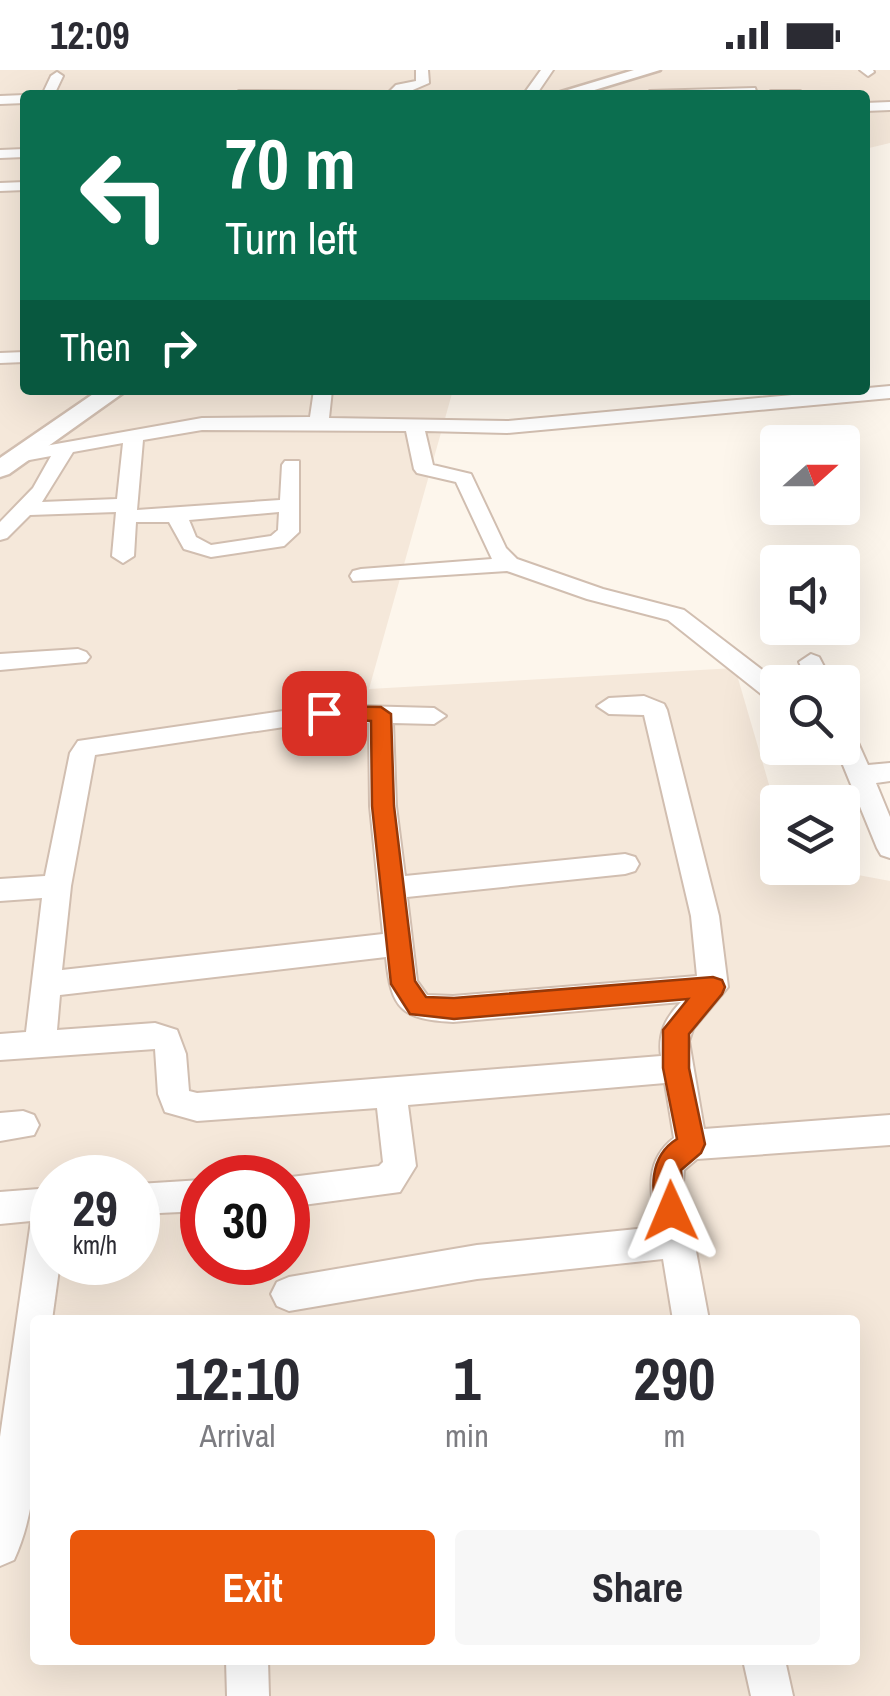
<!DOCTYPE html>
<html lang="en">
<head>
<meta charset="utf-8">
<style>
  :root { --surface:#fff; --page:#f7f7f7; --text:#2b2b33; --muted:#7c7c81; --accent:#ea580c }
  body { margin:0; font-family:"Archivo Narrow",sans-serif; background:var(--page); color:var(--text); height:100vh; display:flex; flex-direction:column; font-size:38px; white-space:nowrap }
  * { box-sizing:border-box; margin:0 }
  p { font-size:32px; color:var(--muted) }
  .icon { flex:none; width:55px; height:55px; fill:none; stroke:currentColor; stroke-width:2; stroke-linecap:round; stroke-linejoin:round }
  .map { position:relative; flex:1; overflow:hidden }
  .side { position:absolute; left:30px; top:1245px; width:830px; height:350px; display:flex; flex-direction:column; background:var(--surface); border-radius:10px; box-shadow:0 10px 40px #0002 }
  .side>* { flex:none }
  .top-card { position:absolute; left:20px; top:20px; width:850px; height:305px; border-radius:10px; box-shadow:0 10px 40px #0002; background:#0b6e4f; color:#fff; overflow:hidden }
  .needle { width:65px; rotate:69deg }
  .controls { position:absolute; left:760px; top:355px; display:grid; gap:20px }
  .controls a { display:grid; place-items:center; width:100px; height:100px; border-radius:10px; background:var(--surface); box-shadow:0 10px 40px #0002; font-size:50px }
  .speed { position:absolute; left:30px; top:1085px; display:flex; gap:20px; font-size:50px; font-weight:700; text-align:center }
  .speed>* { display:grid; place-content:center; width:130px; height:130px; border-radius:50%; background:var(--surface); box-shadow:0 10px 40px #0002; line-height:1 }
  .speed small { font-size:25px; font-weight:400 }
  .speed .limit { border:15px solid #d22; background:#fff; color:#111 }
  .pin { position:absolute; display:grid; place-items:center; width:85px; height:85px; color:#fff; margin:-42px; border-radius:20px; box-shadow:0 5px 15px #0006 }
  .me { position:absolute; width:110px; margin:-55px; rotate:359deg; stroke-linejoin:round; filter:drop-shadow(0 0 8px #0008) }
  .turn { display:flex; align-items:center; gap:35px; height:210px; padding:0 40px; font-size:45px }
  .turn .icon { width:130px; height:130px; stroke-width:2.5 }
  .turn b { display:block; font-size:70px; line-height:85px }
  .then { display:flex; align-items:center; height:95px; padding:0 40px; background:#0003; gap:20px; font-size:38px }
  .eta { display:flex; justify-content:space-evenly; align-items:center; height:170px; text-align:center }
  .eta b { font-size:60px; font-weight:700; line-height:70px }
  .button { display:flex; gap:20px; margin-top:auto; padding:20px 40px }
  .button a { flex:1; height:115px; border-radius:10px; background:var(--accent); color:#fff; font-size:40px; font-weight:700; line-height:115px; text-align:center }
  .button a+a { background:var(--page); color:var(--text) }
  .status { display:flex; justify-content:space-between; align-items:center; height:70px; padding:0 50px; background:var(--surface); direction:ltr }
  .status svg { height:28px; fill:currentColor }
  .map>svg:first-child { display:block }
  .residential { fill:#f5e8da; fill-rule:evenodd }
  .lines { fill:none; stroke-linecap:round; stroke-linejoin:round }
  .minor-casing { stroke:#d1beb0; stroke-width:4 }
  .tertiary-casing { stroke:#d1beb0; stroke-width:5 }
  .minor { fill:#fff; fill-rule:evenodd }
  .tertiary { fill:#fff; fill-rule:evenodd }
  .route { fill:#ea580c; stroke:#983908; stroke-width:2.5 }
</style>
</head>
<body>
<div class="status"><b>12:09</b><svg viewBox="0 0 49 12"><path d="M0 12V9h3v3zM5 12V6h3v6zM10 12V3h3v9zM15 12V0h3v12zM26 1h20v11H26zM47 4h2v5h-2z"/></svg></div>
<div class="map">
<svg width="890" height="1626" viewBox="0 0 890 1626">
  <rect width="100%" height="100%" fill="#fdf6ec"/>
  <path class="residential" d="M 0,0 L 890,0 L 890,73 L 865,79 L 865,25 L 25,25 L 25,320 L 453,320 L 369,619 L 735,598 L 777,742 L 778,798 L 821,798 L 890,811 L 890,1626 L 0,1626 ZM 52,1108 L 138,1108 L 138,1192 L 52,1192 ZM 202,1108 L 288,1108 L 288,1192 L 202,1192 ZM 35,1250 L 855,1250 L 855,1590 L 35,1590 Z"/>
  <g class="lines">
    <g class="minor-casing">
      <path id="minor" d="M 416,0 L 428,0 L 429,13 L 401,25 L 233,25 L 239,21 L 389,22 L 396,15 L 416,11 Z
        M 541,0 L 553,0 L 536,25 L 523,25 Z
        M 860,0 L 873,0 L 874,2 L 868,6 Z
        M 57,2 L 63,6 L 54,25 L 42,25 L 51,6 Z
        M 755,18 L 756,21 L 750,25 L 644,25 L 650,21 Z
        M 771,21 L 800,21 L 806,25 L 765,25 Z
        M 25,25 L 25,33 L 0,34 L 0,26 Z
        M 890,32 L 890,40 L 865,41 L 865,33 Z
        M 25,79 L 25,87 L 0,88 L 0,80 Z
        M 25,112 L 25,120 L 0,121 L 0,113 Z
        M 25,282 L 25,292 L 0,293 L 0,283 Z
        M 890,316 L 890,328 L 507,363 L 425,361 L 433,395 L 471,404 L 506,478 L 517,489 L 603,519 L 684,540 L 778,612 L 778,633 L 770,631 L 668,550 L 587,529 L 507,501 L 353,511 L 350,506 L 353,501 L 361,499 L 492,489 L 456,412 L 417,403 L 414,399 L 406,361 L 202,360 L 143,370 L 137,440 L 280,430 L 282,395 L 285,391 L 299,391 L 299,462 L 284,476 L 211,487 L 184,479 L 169,452 L 136,452 L 134,486 L 123,493 L 112,486 L 116,442 L 30,445 L 7,468 L 0,470 L 0,452 L 33,418 L 51,386 L 24,391 L 14,385 L 17,381 L 202,348 L 310,347 L 314,320 L 332,320 L 329,348 L 507,351 ZM 123,373 L 117,429 L 42,432 L 73,382 ZM 279,442 L 278,460 L 271,466 L 211,475 L 196,467 L 189,450 Z
        M 78,579 L 86,582 L 90,587 L 86,592 L 0,600 L 0,584 Z
        M 811,584 L 819,587 L 832,612 L 808,612 L 799,592 Z
        M 644,626 L 664,634 L 667,640 L 719,846 L 728,917 L 693,959 L 689,971 L 704,1059 L 890,1045 L 890,1075 L 697,1089 L 684,1100 L 683,1112 L 709,1250 L 673,1250 L 663,1189 L 477,1209 L 289,1241 L 277,1236 L 271,1224 L 277,1212 L 289,1207 L 477,1175 L 657,1157 C 651,1123 643,1092 674,1068 L 665,1013 L 408,1035 L 416,1096 L 400,1122 L 288,1137 L 288,1108 L 283,1108 L 379,1096 L 383,1092 L 377,1038 L 197,1051 L 165,1042 L 158,1024 L 155,979 L 0,990 L 0,964 L 26,962 L 42,828 L 0,831 L 0,809 L 45,806 L 70,683 L 78,671 L 324,635 L 434,638 L 446,646 L 434,654 L 393,653 L 396,736 L 405,806 L 625,784 L 635,787 L 639,794 L 635,801 L 625,804 L 407,827 L 417,911 L 427,925 L 453,926 L 697,906 L 691,846 L 644,645 L 609,644 L 597,636 L 609,628 ZM 324,651 L 369,653 L 370,736 L 383,864 L 62,900 L 71,816 L 95,685 ZM 386,887 C 391,940 402,949 453,952 L 681,932 C 665,948 658,964 661,986 L 197,1023 L 189,1021 L 186,984 L 177,960 L 155,953 L 57,960 L 60,925 Z
        M 842,655 L 851,657 L 868,695 L 890,693 L 890,711 L 876,713 L 890,747 L 890,788 L 881,785 L 877,778 L 836,678 L 842,678 Z
        M 23,1041 L 34,1045 L 39,1055 L 34,1065 L 0,1071 L 0,1043 Z
        M 202,1110 L 202,1141 L 138,1144 L 138,1114 Z
        M 52,1118 L 52,1192 L 60,1192 L 52,1250 L 35,1250 C 35,1327 47,1418 14,1490 L 0,1496 L 0,1367 L 31,1151 L 0,1154 L 0,1122 Z
        M 226,1590 L 268,1590 L 269,1626 L 227,1626 Z
        M 743,1590 L 785,1590 L 793,1626 L 751,1626 Z"/>
    </g>
    <g class="tertiary-casing">
      <path id="tertiary" d="M 634,0 L 660,0 L 578,25 L 551,25 Z
        M 99,320 L 127,320 L 9,404 L 0,407 L 0,388 Z"/>
    </g>
    <use href="#minor" class="minor"/>
    <use href="#tertiary" class="tertiary"/>
  </g>
  <path class="route" d="M 324,636 L 381,637 L 391,644 L 394,736 L 415,911 L 426,927 L 454,928 L 713,907 L 722,910 L 725,917 L 722,924 L 689,964 L 689,998 L 705,1074 L 701,1083 L 681,1100 L 685,1141 L 681,1151 L 671,1154 L 661,1151 C 649,1122 649,1086 677,1069 L 663,998 L 663,960 L 688,929 L 454,949 L 410,944 L 391,914 L 372,736 L 371,651 L 317,648 L 314,643 Z"/>
</svg>
<div class="controls">
<a><svg class="needle" viewBox="-14 -14 28 28"><path d="M0-13l5 13h-10z" fill="#e53935"/><path d="M0 13l5-13h-10z" fill="#7c7c81"/></svg></a>
<a><svg class="icon" aria-label="sound" viewBox="0 0 24 24"><path d="M4 9h4l5-4v14l-5-4H4zM17 9q2 3 0 6"/></svg></a>
<a><svg class="icon" aria-label="search" viewBox="0 0 24 24"><circle cx="10" cy="10" r="6"/><path d="M15 15l6 6"/></svg></a>
<a><svg class="icon" aria-label="layers" viewBox="0 0 24 24"><path d="M12 4l9 5-9 5-9-5zM3 14l9 5 9-5"/></svg></a>
</div>
<div class="speed"><div>29<small>km/h</small></div><div class="limit">30</div></div>
<div class="pin" style="left:324px;top:643px;background:#d93025"><svg class="icon" aria-label="arrive" viewBox="0 0 24 24"><path d="M6 21V4h12l-3 4 3 4H6"/></svg></div>
<svg class="me" style="left:671px;top:1141px" viewBox="-20 -20 40 40"><path d="M0-17L14 15 0 8-14 15z" fill="#ea580c" stroke="#fff" stroke-width="4"/></svg>
<div class="top-card">
<div class="turn"><svg class="icon" aria-label="left" viewBox="0 0 24 24"><path d="M17 20v-9H6M10 6l-5 5 5 5"/></svg><div><b>70 m</b>Turn left</div></div>
<div class="then">Then<svg class="icon" aria-label="right" viewBox="0 0 24 24"><path d="M7 20v-9h11M14 6l5 5-5 5"/></svg></div>
</div>
<section class="side">
<div class="eta">
<div><b>12:10</b><p>Arrival</p></div>
<div><b>1</b><p>min</p></div>
<div><b>290</b><p>m</p></div>
</div>
<div class="button"><a>Exit</a><a>Share</a></div>
</section>
</div>
</body>
</html>
